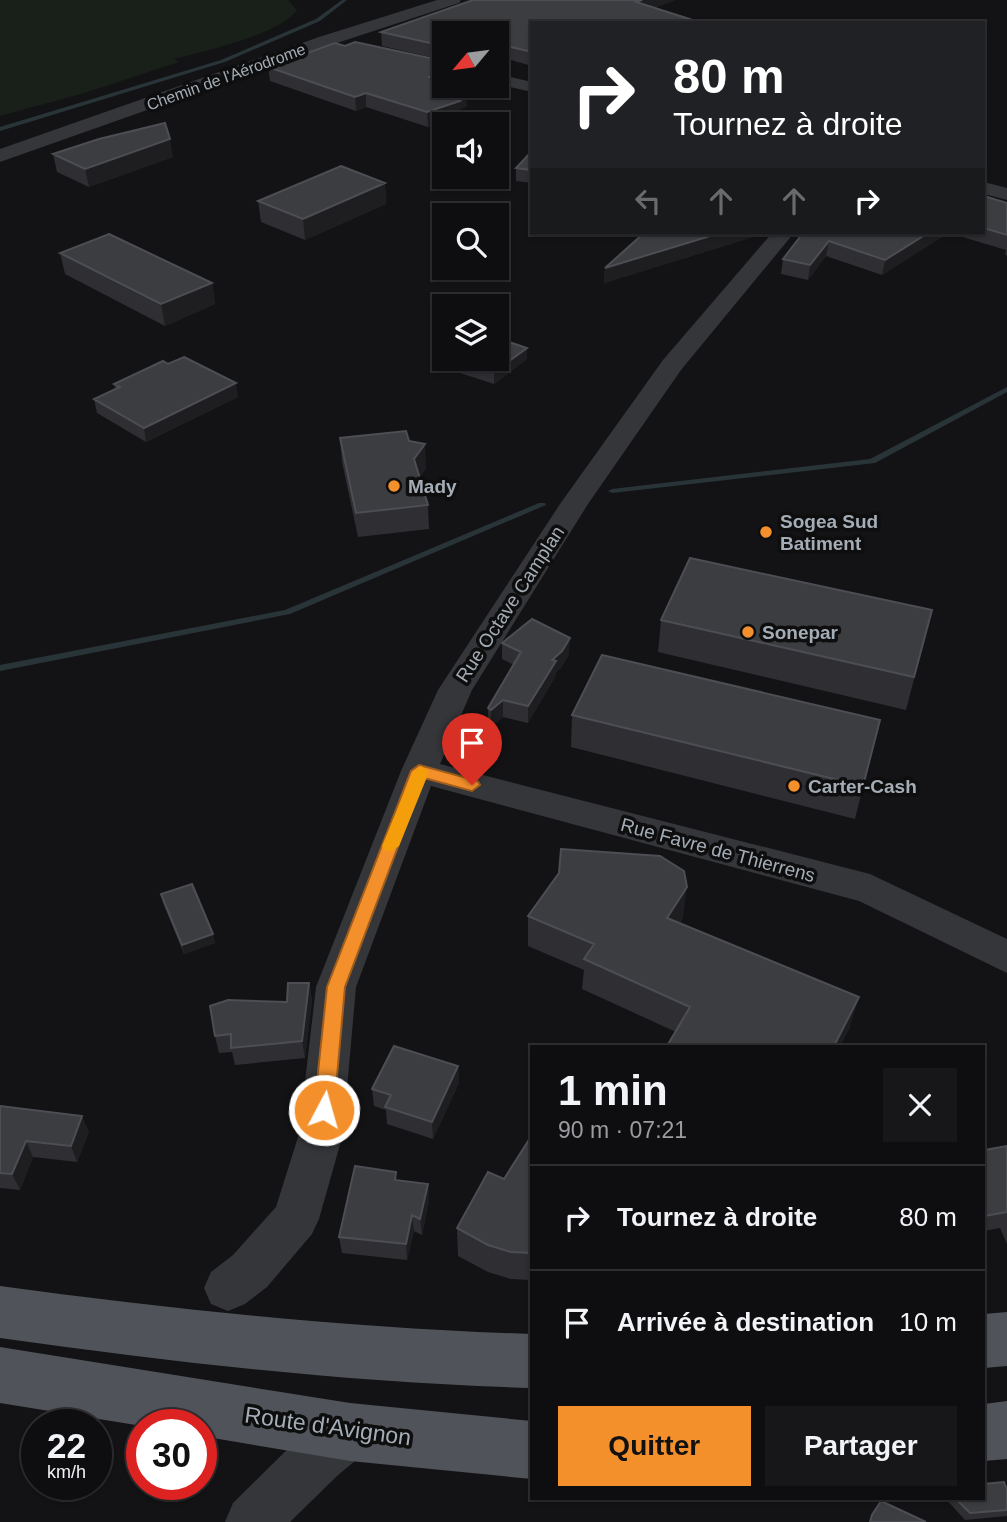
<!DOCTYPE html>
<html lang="fr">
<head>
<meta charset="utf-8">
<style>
  :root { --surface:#0e0e10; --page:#171719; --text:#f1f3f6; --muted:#9b9c9f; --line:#2e2e30; --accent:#f4902c }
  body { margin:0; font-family:Arial,sans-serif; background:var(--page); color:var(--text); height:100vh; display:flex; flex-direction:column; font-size:26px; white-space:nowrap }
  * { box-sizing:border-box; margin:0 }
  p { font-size:23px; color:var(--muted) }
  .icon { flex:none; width:38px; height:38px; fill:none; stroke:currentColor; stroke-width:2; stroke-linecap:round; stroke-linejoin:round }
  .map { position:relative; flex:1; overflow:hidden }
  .details { position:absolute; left:530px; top:1045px; width:455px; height:455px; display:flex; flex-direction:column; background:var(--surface); border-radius:0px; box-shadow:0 2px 5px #0004,0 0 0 2px var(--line) }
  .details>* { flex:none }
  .hud { position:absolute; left:530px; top:21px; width:455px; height:214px; border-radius:0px; box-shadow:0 2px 5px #0004,0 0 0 2px var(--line); background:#202124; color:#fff; overflow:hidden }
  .needle { width:46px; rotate:241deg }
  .tools { position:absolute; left:432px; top:21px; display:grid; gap:14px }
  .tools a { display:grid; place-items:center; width:77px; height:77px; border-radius:0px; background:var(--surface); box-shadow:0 2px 5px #0004,0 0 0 2px var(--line); font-size:35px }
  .speed { position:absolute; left:21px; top:1409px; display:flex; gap:14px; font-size:35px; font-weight:700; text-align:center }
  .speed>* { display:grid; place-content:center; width:91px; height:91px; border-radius:50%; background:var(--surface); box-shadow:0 2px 5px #0004,0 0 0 2px var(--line); line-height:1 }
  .speed small { font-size:18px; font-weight:400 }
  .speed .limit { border:10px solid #d22; background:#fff; color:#111 }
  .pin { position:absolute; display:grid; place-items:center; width:60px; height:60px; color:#fff; margin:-72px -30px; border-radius:50% 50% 50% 0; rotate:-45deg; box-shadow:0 0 7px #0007 }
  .pin .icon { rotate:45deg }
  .me { position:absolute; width:77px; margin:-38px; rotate:6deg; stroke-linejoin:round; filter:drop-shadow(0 0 5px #0008) }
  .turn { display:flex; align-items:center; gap:24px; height:147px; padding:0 28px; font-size:32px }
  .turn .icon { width:91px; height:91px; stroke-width:2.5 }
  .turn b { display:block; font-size:49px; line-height:60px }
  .lanes { display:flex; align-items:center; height:66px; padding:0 28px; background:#0003; justify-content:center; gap:35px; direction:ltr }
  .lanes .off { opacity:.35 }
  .round { display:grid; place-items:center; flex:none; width:74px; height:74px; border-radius:0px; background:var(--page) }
  .overview { display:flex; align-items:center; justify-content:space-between; height:119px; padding:0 28px }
  h1 { font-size:42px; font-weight:700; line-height:52px }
  .cta { display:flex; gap:14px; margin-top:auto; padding:14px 28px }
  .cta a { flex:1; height:80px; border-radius:0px; background:var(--accent); color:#111; font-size:28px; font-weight:700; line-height:80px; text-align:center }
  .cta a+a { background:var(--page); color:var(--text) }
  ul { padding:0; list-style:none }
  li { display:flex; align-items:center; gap:21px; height:105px; padding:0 28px; border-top:2px solid var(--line) }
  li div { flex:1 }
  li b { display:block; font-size:26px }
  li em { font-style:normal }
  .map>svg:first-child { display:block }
  .green { fill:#191f19 }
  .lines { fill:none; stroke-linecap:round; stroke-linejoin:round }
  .stream { fill:#293438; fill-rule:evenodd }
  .minor { fill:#34363a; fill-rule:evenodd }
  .primary { fill:#505359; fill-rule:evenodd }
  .wall { fill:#2f2f33 }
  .shaded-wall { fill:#1e1e21 }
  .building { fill:#3b3d41; stroke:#4c4e53; stroke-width:2 }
  .route { fill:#f4902c; stroke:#9f5e1d; stroke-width:2 }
  .slow { fill:#f59e0b }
  .poi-dot { fill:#f4902c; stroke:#0e0e0f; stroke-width:2.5 }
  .labels { text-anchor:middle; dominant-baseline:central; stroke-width:7; stroke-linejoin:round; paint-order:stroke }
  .far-street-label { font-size:16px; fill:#a4acb5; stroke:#0e0e0f }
  .poi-label { font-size:19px; font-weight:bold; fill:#a4acb5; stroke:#0e0e0f; text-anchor:start }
  .street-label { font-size:19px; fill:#a4acb5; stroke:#0e0e0f }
  .near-street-label { font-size:23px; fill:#a4acb5; stroke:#0e0e0f }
</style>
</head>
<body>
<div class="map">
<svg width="1007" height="1522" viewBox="0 0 1007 1522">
  <rect width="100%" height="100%" fill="#131315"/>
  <path class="green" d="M 0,0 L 288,0 L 297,10 C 281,34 203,52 174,59 L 179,62 L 81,94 L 0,116 Z"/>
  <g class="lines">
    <path class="stream" d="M 342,0 L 347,0 L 320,21 L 225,62 L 0,131 L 0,127 L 221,60 L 316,19 Z
      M 1007,387 L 1007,392 L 875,463 L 612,493 L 608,491 L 612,489 L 870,459 Z
      M 539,503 L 545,503 L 546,505 L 290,614 L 0,671 L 0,665 L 285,610 Z"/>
    <path class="minor" d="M 437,0 L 461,0 L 459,3 L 331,45 L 0,162 L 0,149 L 319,37 Z
      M 497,74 L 532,82 L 532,92 L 497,84 Z
      M 984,182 L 1007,188 L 1007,200 L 984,194 Z
      M 772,233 L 794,233 L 681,370 L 588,504 L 472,690 L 440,764 L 870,874 L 1007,939 L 1007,973 L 859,901 L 431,786 L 356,987 L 343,1134 L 319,1219 L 312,1234 L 267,1287 L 245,1304 L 228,1311 L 211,1304 L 204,1288 L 211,1272 L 233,1255 L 276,1207 L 299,1134 L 316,987 L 401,771 L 438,690 L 560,504 L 663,360 Z
      M 350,1406 L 368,1414 L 376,1432 L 368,1450 L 337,1476 L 290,1522 L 225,1522 L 233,1503 L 299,1438 L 332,1414 Z"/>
    <path class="primary" d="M 0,1286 C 177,1310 353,1328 532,1334 L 532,1388 C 353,1383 177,1363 0,1338 Z
      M 1007,1312 L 1007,1366 L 984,1368 L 984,1314 Z
      M 0,1347 L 350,1403 L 532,1421 L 532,1479 L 350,1461 L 201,1436 L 201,1424 L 142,1426 L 0,1403 Z
      M 1007,1401 L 1007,1459 L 984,1461 L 984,1404 Z"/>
  </g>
  <path class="wall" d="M 473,0 L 675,0 L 654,8 L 532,23 L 532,66 L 511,60 L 497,66 L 497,33 L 444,33 L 444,60 L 382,46 L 381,32 Z
    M 345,46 L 444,86 L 467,106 L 460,109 L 460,116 L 428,127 L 366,107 L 356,111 L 270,81 L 268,67 Z
    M 532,151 L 532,183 L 516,181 L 516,168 Z
    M 53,154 L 173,157 L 89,187 L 57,172 Z
    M 385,183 L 386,204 L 305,240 L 261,222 L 258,201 Z
    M 984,196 L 1007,203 L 1007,256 L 1005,254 L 1006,250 L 949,233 L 984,233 Z
    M 630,233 L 766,233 L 604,283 L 605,268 L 640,236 Z
    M 803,233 L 948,233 L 882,275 L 826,256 L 808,280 L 781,274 L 783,259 Z
    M 60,253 L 212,283 L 215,304 L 165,326 L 65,274 Z
    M 527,348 L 527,359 L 494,384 L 457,372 L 456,361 Z
    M 114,384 L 238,397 L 146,442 L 97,413 L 94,399 L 115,389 Z
    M 340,438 L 409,441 L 426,468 L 420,477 L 428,505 L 429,529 L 358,537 L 342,462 Z
    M 932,610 L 906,710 L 658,652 L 661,620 Z
    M 502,643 L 569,654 L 561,668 L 556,672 L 555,677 L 528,723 L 503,717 L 491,727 L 488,724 L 488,708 L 514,665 L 502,659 Z
    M 572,715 L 880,720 L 855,819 L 571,747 Z
    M 161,894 L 213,934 L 215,943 L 184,954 L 163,903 Z
    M 528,916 L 683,917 L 680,923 L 850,1027 L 840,1046 L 667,1046 L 676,1032 L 582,989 L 584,970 L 528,946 Z
    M 309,983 L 312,1000 L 305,1058 L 235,1065 L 232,1052 L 219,1053 L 215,1036 L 287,1002 Z
    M 458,1066 L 459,1083 L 433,1139 L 387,1124 L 386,1110 L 374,1106 L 372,1089 Z
    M 0,1106 L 89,1132 L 77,1162 L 33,1157 L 20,1190 L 0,1188 Z
    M 532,1135 L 532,1280 L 511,1279 L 488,1272 L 458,1256 L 457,1228 L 504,1179 Z
    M 1007,1146 L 1007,1244 L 1000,1228 L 984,1231 L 984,1150 Z
    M 397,1180 L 428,1184 L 429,1201 L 422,1235 L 414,1231 L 407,1260 L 342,1253 L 339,1237 Z
    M 1007,1490 L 1007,1516 L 965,1520 L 945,1498 L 984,1498 Z"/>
  <path class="shaded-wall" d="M 642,0 L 675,0 L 635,16 L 636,2 Z
    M 511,47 L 511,60 L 497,66 L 497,52 Z
    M 444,71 L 444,86 L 429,77 Z
    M 467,92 L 467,106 L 460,109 L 460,116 L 428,127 L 427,112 L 451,98 Z
    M 366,93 L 366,107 L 356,111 L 355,97 Z
    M 170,139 L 173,157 L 89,187 L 85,169 Z
    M 385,183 L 386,204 L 305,240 L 303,219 Z
    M 720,233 L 766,233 L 604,283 L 605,268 Z
    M 928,233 L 948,233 L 882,275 L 885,260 Z
    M 829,241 L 826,256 L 808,280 L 810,265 Z
    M 212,283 L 215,304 L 165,326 L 161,304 Z
    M 527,348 L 527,359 L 494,384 L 494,372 Z
    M 236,383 L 238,397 L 146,442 L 144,428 Z
    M 425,444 L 426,468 L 416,483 L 414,459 Z
    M 570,638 L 569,654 L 561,668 L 556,672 L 555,677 L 528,723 L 528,706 L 552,660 Z
    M 503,700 L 503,717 L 491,727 L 491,710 Z
    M 880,720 L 872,753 L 855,819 L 863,786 Z
    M 687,887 L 683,917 L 664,948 L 667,918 Z
    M 213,934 L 215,943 L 184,954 L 182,945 Z
    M 309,983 L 312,1000 L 305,1058 L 302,1041 Z
    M 859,997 L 850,1027 L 840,1046 L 834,1046 Z
    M 458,1066 L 459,1083 L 433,1139 L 432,1122 Z
    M 82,1116 L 89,1132 L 77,1162 L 71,1146 Z
    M 26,1141 L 33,1157 L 20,1190 L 12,1174 Z
    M 428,1184 L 429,1201 L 422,1235 L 420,1219 Z
    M 412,1215 L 414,1231 L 407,1260 L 406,1244 Z"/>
  <path class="building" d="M 473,0 L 642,0 L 636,2 L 702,23 L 532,23 L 532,52 L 511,47 L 497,52 L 497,33 L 444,33 L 444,50 L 444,46 L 381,32 Z
    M 355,42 L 444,61 L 444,71 L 429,77 L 444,83 L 444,86 L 452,86 L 467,92 L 451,98 L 460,101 L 427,112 L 366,93 L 355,97 L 268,67 L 335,43 L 345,46 Z
    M 165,123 L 170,139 L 85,169 L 53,154 L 99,139 Z
    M 532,151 L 532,170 L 516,168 Z
    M 341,166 L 385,183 L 303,219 L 258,201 Z
    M 984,196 L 1007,203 L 1007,235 L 984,228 Z
    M 644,233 L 720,233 L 605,268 Z
    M 803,233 L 928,233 L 885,260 L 829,241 L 810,265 L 783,259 Z
    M 109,234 L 212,283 L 161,304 L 60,253 Z
    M 497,338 L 527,348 L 494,372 L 456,361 L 459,359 L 497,359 Z
    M 184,357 L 236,383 L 144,428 L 94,399 L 120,387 L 114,384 L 163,361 L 168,364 Z
    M 406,431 L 409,441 L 425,444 L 414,459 L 428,505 L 356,513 L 340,438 Z
    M 690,558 L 932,610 L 914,677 L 661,620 Z
    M 532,619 L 570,638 L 562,651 L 552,660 L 556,661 L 528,706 L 503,700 L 491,710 L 488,708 L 521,652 L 502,643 Z
    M 602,655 L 880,720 L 863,786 L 572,715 Z
    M 561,849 L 660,856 L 684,871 L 687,887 L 667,918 L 859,997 L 834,1046 L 667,1046 L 690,1007 L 584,959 L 594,944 L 528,916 L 559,873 Z
    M 192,884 L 213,934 L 182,945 L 161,894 Z
    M 288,983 L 309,983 L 302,1041 L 231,1048 L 231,1034 L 215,1036 L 210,1006 L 228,1000 L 287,1002 Z
    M 394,1046 L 458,1066 L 432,1122 L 385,1107 L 391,1095 L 372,1089 Z
    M 0,1106 L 82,1116 L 71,1146 L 26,1141 L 12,1174 L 0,1173 Z
    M 532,1135 L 532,1253 L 511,1252 L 488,1245 L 457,1228 L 488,1172 L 504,1179 Z
    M 1007,1146 L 1007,1212 L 984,1216 L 984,1150 Z
    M 355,1166 L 396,1172 L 395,1180 L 428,1184 L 420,1219 L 412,1215 L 406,1244 L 339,1237 Z
    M 1004,1482 L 1007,1490 L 1007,1510 L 970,1513 L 955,1498 L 984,1498 L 984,1484 Z
    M 881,1501 L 926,1522 L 870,1522 L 872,1515 Z"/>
  <path class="route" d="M 419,765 L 478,781 L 480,785 L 472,791 L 424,778 L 345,987 L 334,1110 L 331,1116 L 324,1118 L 317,1116 L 314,1110 L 327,987 L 411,771 Z"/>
  <path class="slow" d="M 421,766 L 429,772 L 399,846 L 390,852 L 384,850 L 382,846 L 413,772 Z"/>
  <g class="poi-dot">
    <circle cx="394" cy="486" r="7"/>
    <circle cx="766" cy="532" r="7"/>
    <circle cx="748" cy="632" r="7"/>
    <circle cx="794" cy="786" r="7"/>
  </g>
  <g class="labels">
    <g class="far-street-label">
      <text transform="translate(226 77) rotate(-20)">Chemin de l'Aérodrome</text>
    </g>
    <g class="poi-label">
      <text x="408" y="486">Mady</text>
      <text x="780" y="521">Sogea Sud<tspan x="780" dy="22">Batiment</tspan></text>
      <text x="762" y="632">Sonepar</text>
      <text x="808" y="786">Carter-Cash</text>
    </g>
    <g class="street-label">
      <text transform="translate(510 604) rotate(-57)">Rue Octave Camplan</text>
      <text transform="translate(718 850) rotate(15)">Rue Favre de Thierrens</text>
    </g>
    <g class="near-street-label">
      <text transform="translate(328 1426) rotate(8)">Route d'Avignon</text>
    </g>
  </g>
</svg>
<div class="tools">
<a><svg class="needle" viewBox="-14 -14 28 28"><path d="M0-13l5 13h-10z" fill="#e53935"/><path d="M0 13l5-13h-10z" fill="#9b9c9f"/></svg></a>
<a><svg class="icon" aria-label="sound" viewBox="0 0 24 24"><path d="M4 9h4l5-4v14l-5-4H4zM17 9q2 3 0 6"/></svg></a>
<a><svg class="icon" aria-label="search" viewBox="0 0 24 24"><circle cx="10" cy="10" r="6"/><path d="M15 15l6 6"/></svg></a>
<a><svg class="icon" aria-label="layers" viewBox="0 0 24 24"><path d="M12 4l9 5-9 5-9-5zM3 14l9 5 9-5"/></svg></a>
</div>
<div class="speed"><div>22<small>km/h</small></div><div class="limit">30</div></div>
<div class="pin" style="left:472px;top:785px;background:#d93025"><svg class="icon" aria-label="arrive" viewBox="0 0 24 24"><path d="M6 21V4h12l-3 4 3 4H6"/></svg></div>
<svg class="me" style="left:324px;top:1110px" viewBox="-20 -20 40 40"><circle r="17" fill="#f4902c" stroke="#fff" stroke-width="3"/><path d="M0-11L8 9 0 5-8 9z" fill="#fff"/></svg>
<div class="hud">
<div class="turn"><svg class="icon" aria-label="right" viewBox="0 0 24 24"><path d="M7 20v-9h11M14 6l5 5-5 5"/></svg><div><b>80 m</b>Tournez à droite</div></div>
<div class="lanes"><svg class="icon off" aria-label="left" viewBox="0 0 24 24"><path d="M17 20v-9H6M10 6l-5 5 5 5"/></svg><svg class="icon off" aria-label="ahead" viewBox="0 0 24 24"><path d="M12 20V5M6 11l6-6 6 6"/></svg><svg class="icon off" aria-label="ahead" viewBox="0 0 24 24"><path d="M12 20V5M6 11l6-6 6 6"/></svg><svg class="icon" aria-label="right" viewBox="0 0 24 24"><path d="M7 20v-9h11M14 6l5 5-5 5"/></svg></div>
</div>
<section class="details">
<div class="overview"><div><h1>1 min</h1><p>90 m · 07:21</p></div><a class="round"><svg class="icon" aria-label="close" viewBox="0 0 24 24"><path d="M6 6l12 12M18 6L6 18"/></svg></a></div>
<ul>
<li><svg class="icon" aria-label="right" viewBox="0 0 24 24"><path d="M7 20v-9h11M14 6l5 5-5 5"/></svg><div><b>Tournez à droite</b></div><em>80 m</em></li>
<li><svg class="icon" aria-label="arrive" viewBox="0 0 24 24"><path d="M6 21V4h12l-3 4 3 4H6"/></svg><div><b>Arrivée à destination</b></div><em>10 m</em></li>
</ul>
<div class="cta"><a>Quitter</a><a>Partager</a></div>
</section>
</div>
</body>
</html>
